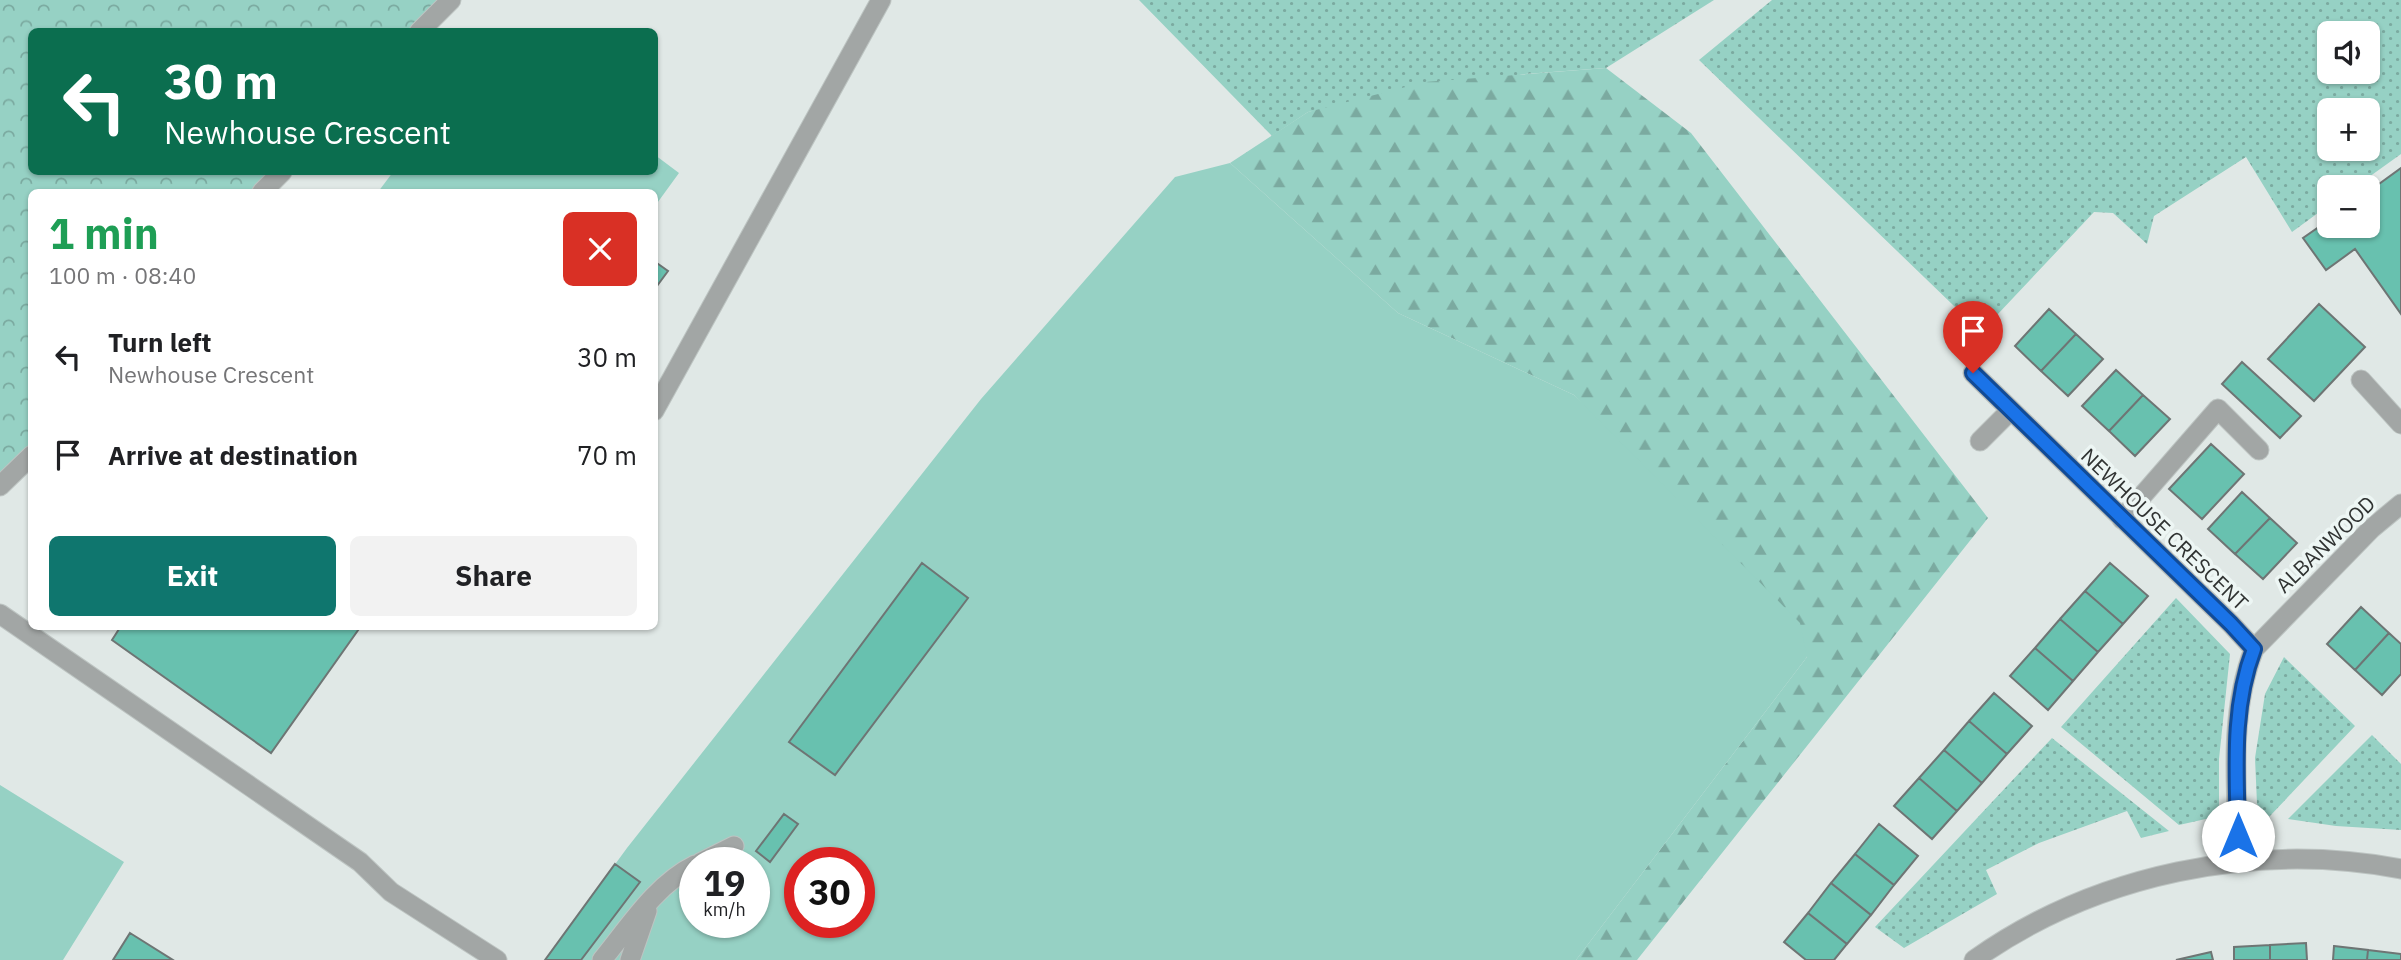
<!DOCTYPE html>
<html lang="en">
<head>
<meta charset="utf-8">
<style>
  :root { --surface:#fff; --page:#f2f2f2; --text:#202124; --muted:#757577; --accent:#0f766e }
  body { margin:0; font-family:"IBM Plex Sans",sans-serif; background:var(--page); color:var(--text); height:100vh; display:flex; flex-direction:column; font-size:26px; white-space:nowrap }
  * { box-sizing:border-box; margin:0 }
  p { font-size:23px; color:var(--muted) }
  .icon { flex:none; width:38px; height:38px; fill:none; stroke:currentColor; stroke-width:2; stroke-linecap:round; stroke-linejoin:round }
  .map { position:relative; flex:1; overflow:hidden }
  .details { position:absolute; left:28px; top:189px; width:630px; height:441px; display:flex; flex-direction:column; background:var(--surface); border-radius:10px; box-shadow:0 2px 5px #0004 }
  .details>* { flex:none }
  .guide { position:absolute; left:28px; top:28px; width:630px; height:147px; border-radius:10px; box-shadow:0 2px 5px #0004; background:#0b6e4f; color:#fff; overflow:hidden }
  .buttons { position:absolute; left:2317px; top:21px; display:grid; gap:14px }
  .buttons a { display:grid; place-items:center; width:63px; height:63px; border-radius:10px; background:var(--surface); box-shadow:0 2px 5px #0004; font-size:35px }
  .speed { position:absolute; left:679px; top:847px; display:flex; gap:14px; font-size:35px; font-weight:700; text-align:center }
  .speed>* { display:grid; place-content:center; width:91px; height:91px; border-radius:50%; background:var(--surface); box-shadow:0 2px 5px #0004; line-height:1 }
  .speed small { font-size:18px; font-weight:400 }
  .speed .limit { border:10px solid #d22; background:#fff; color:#111 }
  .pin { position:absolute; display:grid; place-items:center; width:60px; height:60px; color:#fff; margin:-72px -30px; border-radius:50% 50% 50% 0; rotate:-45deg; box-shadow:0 0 7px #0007 }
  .pin .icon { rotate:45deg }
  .me { position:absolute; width:77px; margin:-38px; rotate:0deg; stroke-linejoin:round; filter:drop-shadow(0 0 5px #0008) }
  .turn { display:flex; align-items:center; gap:24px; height:147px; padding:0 21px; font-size:32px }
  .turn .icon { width:91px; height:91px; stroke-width:2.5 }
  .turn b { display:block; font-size:49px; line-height:60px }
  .round { display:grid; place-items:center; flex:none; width:74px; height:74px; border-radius:10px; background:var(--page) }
  .summary { display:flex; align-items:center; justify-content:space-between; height:119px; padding:0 21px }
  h1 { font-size:42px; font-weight:700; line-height:52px; color:#1e9e55 }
  .cta { display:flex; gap:14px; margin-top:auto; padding:14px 21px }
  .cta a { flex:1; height:80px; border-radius:10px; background:var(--accent); color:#fff; font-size:28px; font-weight:700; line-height:80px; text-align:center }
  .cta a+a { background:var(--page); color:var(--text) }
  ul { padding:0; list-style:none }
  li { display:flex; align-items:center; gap:21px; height:98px; padding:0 21px }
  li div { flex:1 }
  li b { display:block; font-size:26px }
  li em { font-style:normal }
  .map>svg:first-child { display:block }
  .grass { fill:url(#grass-dots); fill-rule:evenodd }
  .forest { fill:url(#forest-firs) }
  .park { fill:url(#park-crowns) }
  .garden { fill:#96d1c4; fill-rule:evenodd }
  .building { fill:#68c1af; stroke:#6e7574; stroke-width:2 }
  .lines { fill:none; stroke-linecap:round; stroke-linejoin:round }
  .service-casing { stroke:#bdc4c2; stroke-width:21 }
  .minor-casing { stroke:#bdc4c2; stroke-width:21 }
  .service { stroke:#a2a6a5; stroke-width:19 }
  .minor { stroke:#a2a6a5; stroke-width:19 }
  .route-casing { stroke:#114b97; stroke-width:18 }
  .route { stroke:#1a73e8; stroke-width:12 }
  .labels { text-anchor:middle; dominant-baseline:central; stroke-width:7; stroke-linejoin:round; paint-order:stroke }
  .street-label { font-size:21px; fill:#303332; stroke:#edf6f4 }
</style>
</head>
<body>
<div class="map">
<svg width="2401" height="960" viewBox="0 0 2401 960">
  <defs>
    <pattern id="grass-dots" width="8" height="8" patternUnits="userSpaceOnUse" patternTransform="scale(1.75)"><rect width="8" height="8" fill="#96d1c4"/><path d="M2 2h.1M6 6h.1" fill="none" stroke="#7baaa0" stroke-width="1.8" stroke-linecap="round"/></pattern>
    <pattern id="forest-firs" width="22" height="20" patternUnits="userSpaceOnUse" patternTransform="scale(1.75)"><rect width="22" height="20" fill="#96d1c4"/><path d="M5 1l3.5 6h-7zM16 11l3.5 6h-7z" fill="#7baaa0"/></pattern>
    <pattern id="park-crowns" width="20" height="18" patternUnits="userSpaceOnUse" patternTransform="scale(1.75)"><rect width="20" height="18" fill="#96d1c4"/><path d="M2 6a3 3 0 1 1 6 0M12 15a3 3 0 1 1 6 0" fill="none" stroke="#7baaa0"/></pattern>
  </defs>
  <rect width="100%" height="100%" fill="#e0e8e6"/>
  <path class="grass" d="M 1139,0 L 1714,0 L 1606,68 L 1525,74 L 1308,112 L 1272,136 Z
    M 1772,0 L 2401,0 L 2401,154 L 2355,187 L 2329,187 L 2329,205 L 2292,232 L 2246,157 L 2154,216 L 2147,244 L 2113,213 L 2094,212 L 1981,332 L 1699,60 ZM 2368,33 L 2368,72 L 2329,72 L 2329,33 ZM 2368,110 L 2368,149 L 2329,149 L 2329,110 Z
    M 2176,598 L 2230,654 L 2219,759 L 2219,816 L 2179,825 L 2061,727 Z
    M 2284,657 L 2355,726 L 2269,817 L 2257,804 L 2255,758 L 2265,694 Z
    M 2372,735 L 2401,764 L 2401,830 L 2336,826 L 2288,819 Z
    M 2052,738 L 2169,831 L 2141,838 L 2127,811 L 2039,843 L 1986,870 L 1997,894 L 1904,948 L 1875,927 Z"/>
  <path class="forest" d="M 1606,68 L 1691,133 L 1988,518 L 1637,960 L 1576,960 L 1807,657 L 1574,395 L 1398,313 L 1230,163 L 1308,112 L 1425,82 Z"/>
  <path class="park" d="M 0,0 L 451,0 L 419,31 L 32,32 L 32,172 L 282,172 L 262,192 L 32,192 L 31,454 L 0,488 Z"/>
  <path class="garden" d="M 655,155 L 679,173 L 655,206 L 654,192 L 378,192 L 393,172 L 654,172 Z
    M 1230,163 L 1398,313 L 1574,395 L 1800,623 L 1807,657 L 1576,960 L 545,960 L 627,848 L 981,399 L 1175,177 ZM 695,863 L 754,863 L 754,922 L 695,922 ZM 800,863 L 859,863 L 859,922 L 800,922 Z
    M 0,785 L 124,862 L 63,960 L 0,960 Z"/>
  <path class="building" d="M 2401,168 L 2401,314 L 2355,249 L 2326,270 L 2303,238 L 2329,220 L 2329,226 L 2368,226 L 2368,192 Z
    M 654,261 L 668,271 L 654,290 Z
    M 2319,304 L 2365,347 L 2314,401 L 2268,359 Z
    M 2049,309 L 2076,334 L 2041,371 L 2015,346 Z
    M 2076,334 L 2103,359 L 2068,396 L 2041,371 Z
    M 2242,362 L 2301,416 L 2280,438 L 2222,384 Z
    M 2116,370 L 2143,395 L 2109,431 L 2082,406 Z
    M 2143,395 L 2170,419 L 2135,456 L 2109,431 Z
    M 2211,444 L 2244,474 L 2202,519 L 2169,489 Z
    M 2242,492 L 2270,518 L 2235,554 L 2208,529 Z
    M 2270,518 L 2297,543 L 2263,579 L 2235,554 Z
    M 922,563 L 968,598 L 835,775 L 789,742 Z
    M 2110,563 L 2148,596 L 2123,624 L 2085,591 Z
    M 2085,591 L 2123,624 L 2098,652 L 2060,619 Z
    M 2361,607 L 2389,633 L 2355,670 L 2327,644 Z
    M 2060,619 L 2098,652 L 2073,681 L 2035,648 Z
    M 121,626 L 361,626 L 271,753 L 112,640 Z
    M 2389,633 L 2401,644 L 2401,674 L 2382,695 L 2355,670 Z
    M 2035,648 L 2073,681 L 2048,710 L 2010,676 Z
    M 1994,693 L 2032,726 L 2007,754 L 1969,721 Z
    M 1969,721 L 2007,754 L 1982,783 L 1944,750 Z
    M 1944,750 L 1982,783 L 1957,811 L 1919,778 Z
    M 1919,778 L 1957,811 L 1932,839 L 1894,806 Z
    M 784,814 L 798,824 L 770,862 L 756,851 Z
    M 1879,824 L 1918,856 L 1894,885 L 1855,854 Z
    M 1855,854 L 1894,885 L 1871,915 L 1831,883 Z
    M 615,864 L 640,882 L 581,960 L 545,960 Z
    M 1831,883 L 1871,915 L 1847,944 L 1808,913 Z
    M 1808,913 L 1847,944 L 1834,960 L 1806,960 L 1784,942 Z
    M 130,933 L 173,960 L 113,960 Z
    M 2306,943 L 2307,960 L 2270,960 L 2270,945 Z
    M 2270,945 L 2270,960 L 2234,960 L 2234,947 Z
    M 2334,946 L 2368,950 L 2367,960 L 2333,960 Z
    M 2368,950 L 2401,954 L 2401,960 L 2367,960 Z
    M 2211,952 L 2213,960 L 2176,960 Z"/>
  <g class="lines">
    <g class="service-casing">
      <path id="service" d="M 419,32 L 451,0
        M 262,192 L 282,172
        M 654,411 L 881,0
        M 0,486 L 32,455
        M 2122,519 L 2218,409 L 2259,450
        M 0,614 L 360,862 L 391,892 L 497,960
        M 700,863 L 734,846
        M 602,960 C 629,927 656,884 695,865
        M 630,960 L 647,911"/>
    </g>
    <g class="minor-casing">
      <path id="minor" d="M 1973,373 L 2231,624 L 2254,649
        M 2361,380 L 2401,424
        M 1980,441 L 2011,410
        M 2239,861 C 2237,791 2228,716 2254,649 L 2371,529 L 2401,504
        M 1974,960 C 2095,874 2255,841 2401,869"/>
    </g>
    <use href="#service" class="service"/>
    <use href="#minor" class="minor"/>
  </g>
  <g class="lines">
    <g class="route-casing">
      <path id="route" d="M 1973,373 L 2231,624 L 2254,649 C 2231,709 2237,773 2238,836"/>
    </g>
    <use href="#route" class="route"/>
  </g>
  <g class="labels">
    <g class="street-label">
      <text transform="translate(2165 529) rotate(44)">NEWHOUSE CRESCENT</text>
      <text transform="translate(2325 544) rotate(-44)">ALBANWOOD</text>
    </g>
  </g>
</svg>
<div class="buttons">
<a><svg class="icon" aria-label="sound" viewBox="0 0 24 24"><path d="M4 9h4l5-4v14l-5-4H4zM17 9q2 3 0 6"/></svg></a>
<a>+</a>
<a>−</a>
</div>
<div class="speed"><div>19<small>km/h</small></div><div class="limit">30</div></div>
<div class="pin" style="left:1973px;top:373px;background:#d93025"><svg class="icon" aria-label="arrive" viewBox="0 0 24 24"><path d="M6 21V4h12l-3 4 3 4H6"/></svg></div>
<svg class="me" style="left:2238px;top:836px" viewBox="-20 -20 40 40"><circle r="19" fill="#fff"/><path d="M0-13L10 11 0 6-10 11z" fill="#1a73e8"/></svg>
<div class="guide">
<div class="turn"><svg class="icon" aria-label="left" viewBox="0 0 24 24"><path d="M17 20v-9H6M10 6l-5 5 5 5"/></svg><div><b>30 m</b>Newhouse Crescent</div></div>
</div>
<section class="details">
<div class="summary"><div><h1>1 min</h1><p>100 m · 08:40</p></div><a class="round" style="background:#d93025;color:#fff"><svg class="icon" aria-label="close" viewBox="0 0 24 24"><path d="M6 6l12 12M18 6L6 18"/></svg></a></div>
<ul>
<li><svg class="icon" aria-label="left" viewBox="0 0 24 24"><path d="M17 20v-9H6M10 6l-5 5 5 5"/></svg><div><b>Turn left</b><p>Newhouse Crescent</p></div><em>30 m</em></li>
<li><svg class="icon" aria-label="arrive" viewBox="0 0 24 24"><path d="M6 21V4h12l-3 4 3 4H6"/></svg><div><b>Arrive at destination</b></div><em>70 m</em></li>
</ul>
<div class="cta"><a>Exit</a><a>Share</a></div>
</section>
</div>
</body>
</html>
